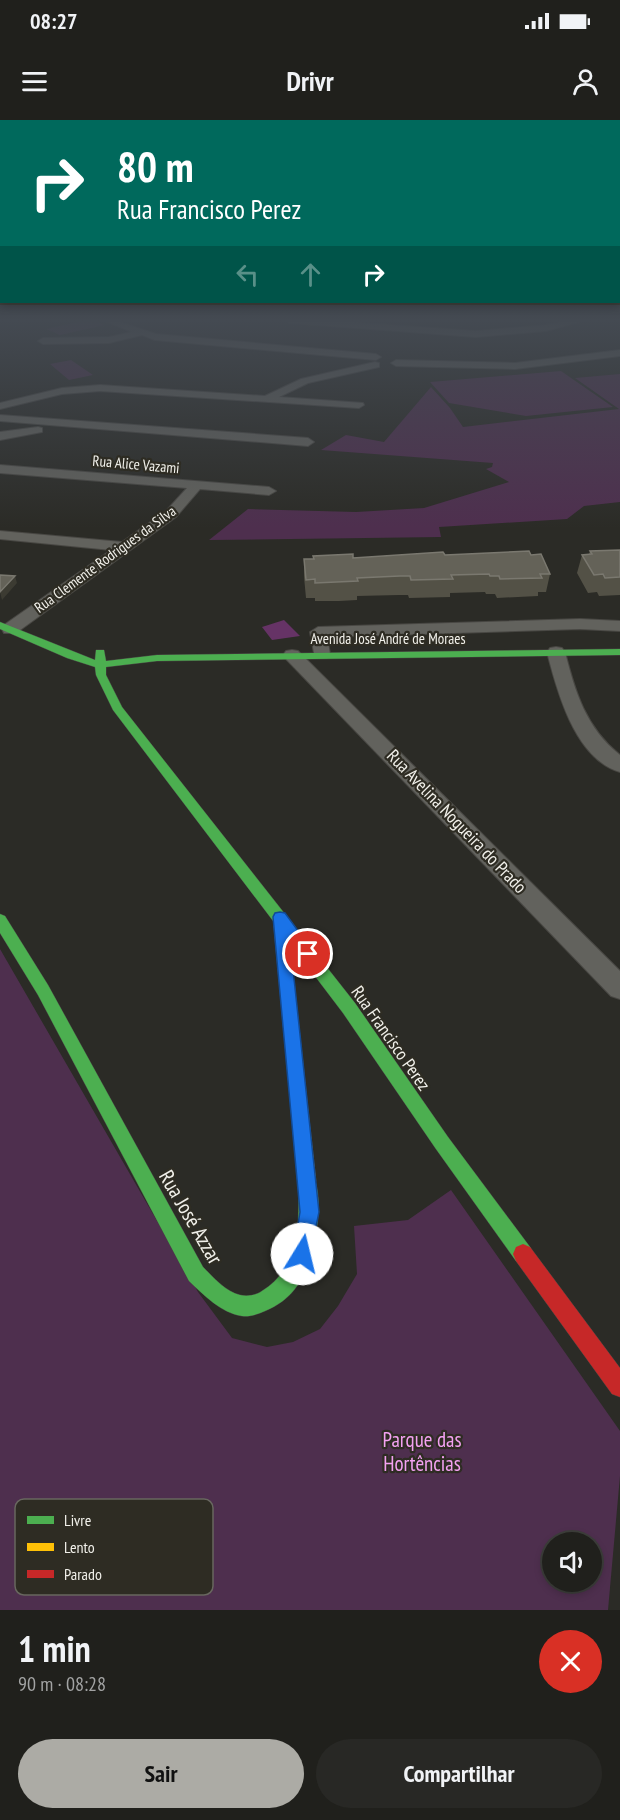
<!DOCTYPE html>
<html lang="pt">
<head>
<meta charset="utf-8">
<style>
  :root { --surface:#20201c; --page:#282825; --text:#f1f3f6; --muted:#a2a3a3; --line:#3d3e3b; --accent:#acaba5 }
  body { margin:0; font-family:"PT Sans Narrow",sans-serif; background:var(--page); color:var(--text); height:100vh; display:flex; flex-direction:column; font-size:22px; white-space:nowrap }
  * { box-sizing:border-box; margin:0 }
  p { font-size:20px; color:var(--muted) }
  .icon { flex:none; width:33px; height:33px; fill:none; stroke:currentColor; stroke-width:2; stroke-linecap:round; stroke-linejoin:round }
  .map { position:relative; height:1490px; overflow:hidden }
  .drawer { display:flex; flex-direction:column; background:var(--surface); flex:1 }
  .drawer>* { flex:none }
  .banner { position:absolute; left:0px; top:0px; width:621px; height:183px; box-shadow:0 3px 9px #0003,0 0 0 2px var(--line); background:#00695c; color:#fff; overflow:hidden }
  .controls { position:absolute; left:542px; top:1412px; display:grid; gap:12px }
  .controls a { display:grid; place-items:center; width:60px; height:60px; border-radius:50%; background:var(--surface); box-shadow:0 3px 9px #0003,0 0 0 2px var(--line); font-size:30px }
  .pin { position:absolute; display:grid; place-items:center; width:51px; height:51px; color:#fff; margin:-26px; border:3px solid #fff; border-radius:50%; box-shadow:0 2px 6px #0007 }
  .me { position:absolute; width:66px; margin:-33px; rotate:9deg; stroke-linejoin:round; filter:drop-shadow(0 0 4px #0008) }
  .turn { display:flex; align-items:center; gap:21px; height:126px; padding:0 18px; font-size:27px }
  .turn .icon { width:78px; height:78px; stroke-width:2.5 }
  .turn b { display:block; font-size:42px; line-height:51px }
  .lanes { display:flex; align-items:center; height:57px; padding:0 18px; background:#0003; justify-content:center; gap:30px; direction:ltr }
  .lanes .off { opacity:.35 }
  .round { display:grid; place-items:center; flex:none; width:63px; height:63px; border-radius:32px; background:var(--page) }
  .summary { display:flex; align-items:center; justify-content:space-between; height:102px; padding:0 18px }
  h1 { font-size:36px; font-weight:700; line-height:45px }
  .button { display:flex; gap:12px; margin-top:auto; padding:12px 18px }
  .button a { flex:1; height:69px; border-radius:36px; background:var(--accent); color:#111; font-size:24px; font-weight:700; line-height:69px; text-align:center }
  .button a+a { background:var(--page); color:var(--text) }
  .status { display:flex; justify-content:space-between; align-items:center; height:42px; padding:0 30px; background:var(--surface); direction:ltr }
  .status svg { height:16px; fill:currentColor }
  header { display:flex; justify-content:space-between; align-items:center; height:78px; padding:0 18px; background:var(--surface); font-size:27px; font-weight:700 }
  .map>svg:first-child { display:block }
  .green { fill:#4e2f4e; fill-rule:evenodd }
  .water { fill:#636 }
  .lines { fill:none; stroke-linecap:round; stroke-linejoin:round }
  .street-casing { stroke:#484743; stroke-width:2 }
  .fast-casing { stroke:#484743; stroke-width:1 }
  .slow-casing { stroke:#484743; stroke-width:1 }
  .jam-casing { stroke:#484743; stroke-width:1 }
  .street { fill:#62625d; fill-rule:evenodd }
  .fast { fill:#4caf50; fill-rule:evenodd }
  .slow { fill:#ffc107; fill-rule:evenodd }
  .jam { fill:#c62828; fill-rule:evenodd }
  .wall { fill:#535146 }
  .shaded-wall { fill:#3c3b32 }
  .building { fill:#646258; stroke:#7a786f; stroke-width:1.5 }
  .route { fill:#1a73e8; stroke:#114b97; stroke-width:1.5 }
  .labels { text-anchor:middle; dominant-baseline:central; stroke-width:4.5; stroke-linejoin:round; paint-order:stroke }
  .far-street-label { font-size:15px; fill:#f1f0ea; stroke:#2e2c23 }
  .street-label { font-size:18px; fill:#f1f0ea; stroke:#2e2c23 }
  .near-street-label { font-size:21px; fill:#f1f0ea; stroke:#2e2c23 }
  .near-park-label { font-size:21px; fill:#f3a1f1; stroke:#2e2c23 }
  .key { fill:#2e2c23; stroke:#68675f; stroke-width:1.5 }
  .key-label { font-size:16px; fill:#f1f0ea }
</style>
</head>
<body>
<div class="status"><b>08:27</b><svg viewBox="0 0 49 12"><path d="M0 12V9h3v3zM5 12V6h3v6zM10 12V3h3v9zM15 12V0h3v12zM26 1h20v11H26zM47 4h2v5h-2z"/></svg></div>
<header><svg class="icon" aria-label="menu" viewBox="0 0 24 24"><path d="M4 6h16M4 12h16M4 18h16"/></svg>Drivr<svg class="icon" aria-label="person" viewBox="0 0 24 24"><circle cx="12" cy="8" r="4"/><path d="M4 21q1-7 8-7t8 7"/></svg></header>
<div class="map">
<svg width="620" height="1490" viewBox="0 0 620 1490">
  <rect width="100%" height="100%" fill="#2b2b26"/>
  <path class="green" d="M 86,200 L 93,200 L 105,205 L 60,215 L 46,209 Z
    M 71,240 L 93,255 L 69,260 L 50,244 Z
    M 561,251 L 613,287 L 526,296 L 449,283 L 430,262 Z
    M 620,254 L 620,382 L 584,386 L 567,399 L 439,407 L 441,417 L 209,420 L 248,389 L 356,392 L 424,388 L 509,362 L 486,349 L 492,347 L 493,343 L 321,330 L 346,315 L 384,322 L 431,267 L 450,288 L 463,307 L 619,289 L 575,258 Z
    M 0,829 L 198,1172 L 232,1218 L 267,1227 L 293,1222 L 320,1209 L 338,1186 L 357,1154 L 354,1106 L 408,1100 L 451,1070 L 620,1311 L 620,1356 L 608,1490 L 0,1490 ZM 552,1422 L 591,1422 L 591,1461 L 552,1461 Z"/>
  <path class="water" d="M 284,500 L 300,516 L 272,520 L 262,507 Z"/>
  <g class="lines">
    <g class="street-casing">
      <path id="street" d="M 103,200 L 114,200 L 156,214 L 376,234 L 381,237 L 376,240 L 155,220 L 142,215 L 109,223 L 43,224 L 38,221 L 43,218 L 109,217 L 132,212 Z
        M 286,200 L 321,200 L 476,211 L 546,205 L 572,200 L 586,200 L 546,211 L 476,217 L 290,203 Z
        M 620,230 L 620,236 L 515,249 L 396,246 L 391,243 L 396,240 L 515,243 Z
        M 375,242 L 379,243 L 379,247 L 308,263 L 279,277 L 363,283 L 364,285 L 359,288 L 100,271 L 62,274 L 0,289 L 0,283 L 62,268 L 100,265 L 265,276 L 301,259 Z
        M 0,295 L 308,318 L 314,322 L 308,326 L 0,301 Z
        M 38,307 L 42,308 L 42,312 L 0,320 L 0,312 Z
        M 0,345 L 269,367 L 276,371 L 269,375 L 200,369 L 176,397 L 16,513 L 4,513 L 2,509 L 4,505 L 111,430 L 0,419 L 0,411 L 122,422 L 166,391 L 187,368 L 0,353 Z
        M 580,499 L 620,501 L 620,511 L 580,509 L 327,517 L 330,534 L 327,538 L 315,538 L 310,512 L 318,507 Z
        M 556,527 L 562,528 L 565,532 C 575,572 586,608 620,635 L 620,652 C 575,639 557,571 547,532 L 550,528 Z
        M 292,530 L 298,531 L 620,851 L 620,879 L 611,876 L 286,539 L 283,535 L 286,531 Z"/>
    </g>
    <g class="fast-casing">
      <path id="fast" d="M 0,502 L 95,540 L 96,530 L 104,530 L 106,541 L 157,535 L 620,529 L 620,535 L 157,541 L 106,547 L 106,555 L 122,587 L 355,883 L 448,1017 L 530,1127 L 533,1134 L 530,1141 L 523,1144 L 516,1141 L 436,1029 L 343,893 L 113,590 L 96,555 L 95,547 L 67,538 L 0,509 Z
        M 0,794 L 5,796 L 48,865 L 203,1147 C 213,1157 226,1172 240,1175 C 248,1177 256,1175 262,1171 C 300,1148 300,1100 298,1061 L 301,1055 L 307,1052 L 313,1055 C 326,1084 314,1140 297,1166 C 289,1178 277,1186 265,1191 C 258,1194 250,1197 242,1196 C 221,1193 204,1175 189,1161 L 38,875 L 0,813 Z"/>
    </g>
    <g class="slow-casing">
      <path id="slow" d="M 280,792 L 285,794 L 287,798 L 316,1061 L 313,1067 L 307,1070 L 301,1067 L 298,1061 L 273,798 L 275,794 Z"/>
    </g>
    <g class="jam-casing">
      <path id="jam" d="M 523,1124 L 530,1127 L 620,1248 L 620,1277 L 612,1274 L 516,1141 L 513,1134 L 516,1127 Z"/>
    </g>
    <use href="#street" class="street"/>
    <use href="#fast" class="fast"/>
    <use href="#slow" class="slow"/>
    <use href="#jam" class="jam"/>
  </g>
  <path class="wall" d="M 620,430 L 620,475 L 599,476 L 597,472 L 588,473 L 577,453 L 582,435 L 589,434 L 590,431 Z
    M 445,435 L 531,435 L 550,454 L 546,472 L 538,472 L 538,476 L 497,478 L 495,474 L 486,474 L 485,472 L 450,473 L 450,477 L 409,478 L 408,475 L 399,475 L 357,476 L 357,480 L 339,481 L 315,481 L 315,478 L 306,478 L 304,457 L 304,439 Z"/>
  <path class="shaded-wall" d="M 15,456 L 17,463 L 2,480 L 0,472 Z"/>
  <path class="building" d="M 620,430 L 620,457 L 605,458 L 603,454 L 594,455 L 582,435 L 592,434 L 590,431 Z
    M 529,431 L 531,435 L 541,434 L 550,454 L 540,454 L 542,458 L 500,459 L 499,456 L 490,456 L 489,454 L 451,455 L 453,459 L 411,460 L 410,456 L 400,456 L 357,458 L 358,461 L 315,463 L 315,459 L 306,460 L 304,439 L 314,439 L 313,436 L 353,434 L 353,438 L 443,432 L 445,435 Z
    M 0,455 L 15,456 L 0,472 Z"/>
  <linearGradient id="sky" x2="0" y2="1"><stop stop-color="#181815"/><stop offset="0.49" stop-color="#444a52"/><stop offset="1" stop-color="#444a52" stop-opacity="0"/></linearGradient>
  <rect width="620" height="408" fill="url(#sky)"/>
  <path class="route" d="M 280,792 L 285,793 L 315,834 L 313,838 C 301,842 296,830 290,821 L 319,1092 L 309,1141 L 302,1144 L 295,1141 L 293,1134 L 300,1092 L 273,797 L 275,793 Z"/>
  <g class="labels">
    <g class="far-street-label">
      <text transform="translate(136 344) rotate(5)">Rua Alice Vazami</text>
      <text transform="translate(105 439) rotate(-36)">Rua Clemente Rodrigues da Silva</text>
      <text x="388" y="518">Avenida José André de Moraes</text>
    </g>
    <g class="street-label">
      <text transform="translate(457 701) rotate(46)">Rua Avelina Nogueira do Prado</text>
      <text transform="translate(391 918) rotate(55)">Rua Francisco Perez</text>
    </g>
    <g class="near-street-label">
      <text transform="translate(191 1097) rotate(60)">Rua José Azzar</text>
    </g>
    <g class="near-park-label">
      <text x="422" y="1319">Parque das<tspan x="422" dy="24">Hortências</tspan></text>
    </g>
  </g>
  <rect x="15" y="1379" width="198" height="96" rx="9" class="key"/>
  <rect x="27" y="1396" width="27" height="8" fill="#4caf50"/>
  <rect x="27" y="1423" width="27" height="8" fill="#ffc107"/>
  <rect x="27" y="1450" width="27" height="8" fill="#c62828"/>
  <g class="key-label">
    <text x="64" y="1406">Livre</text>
    <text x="64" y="1433">Lento</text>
    <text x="64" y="1460">Parado</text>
  </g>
</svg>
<div class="controls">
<a><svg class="icon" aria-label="sound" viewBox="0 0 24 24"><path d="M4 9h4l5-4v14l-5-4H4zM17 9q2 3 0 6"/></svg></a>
</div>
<div class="pin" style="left:308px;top:834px;background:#d93025"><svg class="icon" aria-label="arrive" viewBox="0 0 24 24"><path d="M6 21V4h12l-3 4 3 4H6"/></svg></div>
<svg class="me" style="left:302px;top:1134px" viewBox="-20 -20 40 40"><circle r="19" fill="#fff"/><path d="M0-13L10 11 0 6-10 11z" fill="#1a73e8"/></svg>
<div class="banner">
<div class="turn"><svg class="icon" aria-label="right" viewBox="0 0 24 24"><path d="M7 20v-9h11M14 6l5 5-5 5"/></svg><div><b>80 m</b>Rua Francisco Perez</div></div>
<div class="lanes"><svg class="icon off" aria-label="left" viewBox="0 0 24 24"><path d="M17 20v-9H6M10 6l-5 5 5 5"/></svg><svg class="icon off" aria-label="ahead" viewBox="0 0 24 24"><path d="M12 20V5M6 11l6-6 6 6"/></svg><svg class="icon" aria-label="right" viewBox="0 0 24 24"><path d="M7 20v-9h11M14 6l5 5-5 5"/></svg></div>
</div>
</div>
<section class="drawer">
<div class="summary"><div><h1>1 min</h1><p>90 m · 08:28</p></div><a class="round" style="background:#d93025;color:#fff"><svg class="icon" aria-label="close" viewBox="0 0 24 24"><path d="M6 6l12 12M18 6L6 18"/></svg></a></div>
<div class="button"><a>Sair</a><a>Compartilhar</a></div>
</section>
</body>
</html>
